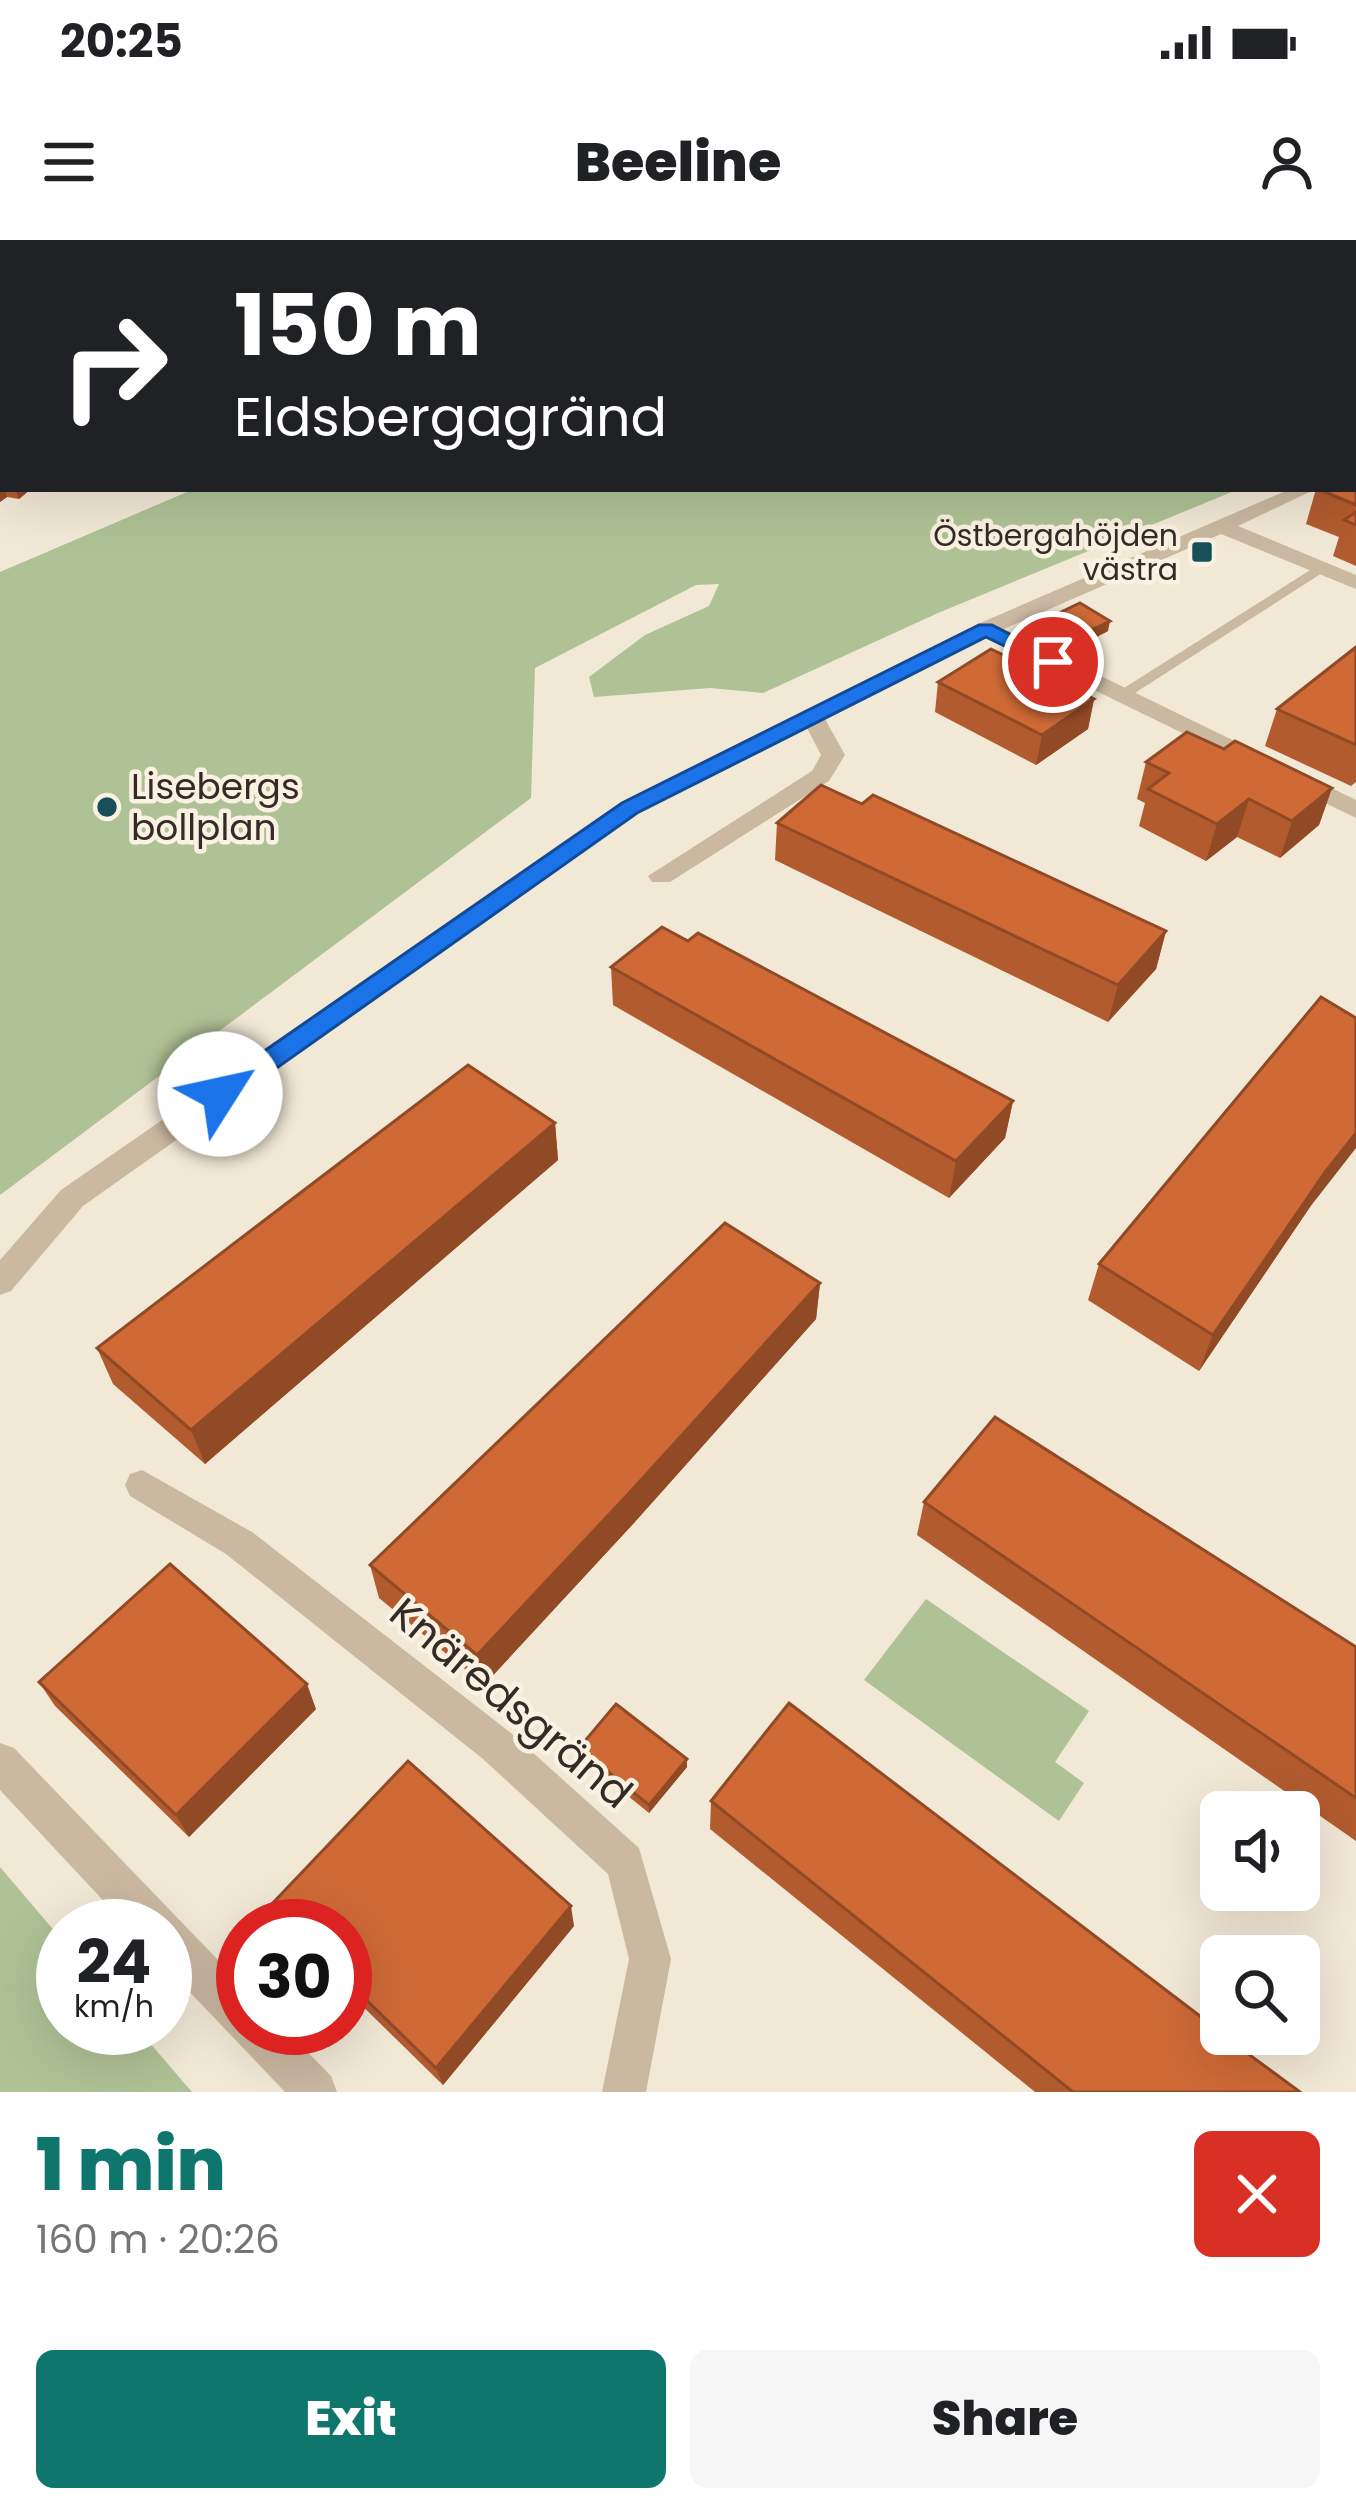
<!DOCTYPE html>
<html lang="en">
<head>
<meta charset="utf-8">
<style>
  :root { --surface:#fff; --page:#f6f6f6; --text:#202124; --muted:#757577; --accent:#0f766e }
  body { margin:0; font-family:Poppins,sans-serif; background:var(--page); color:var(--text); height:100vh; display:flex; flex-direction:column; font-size:45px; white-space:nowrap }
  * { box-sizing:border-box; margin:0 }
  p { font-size:39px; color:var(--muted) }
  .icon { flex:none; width:66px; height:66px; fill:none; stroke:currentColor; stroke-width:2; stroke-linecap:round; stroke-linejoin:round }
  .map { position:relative; height:1852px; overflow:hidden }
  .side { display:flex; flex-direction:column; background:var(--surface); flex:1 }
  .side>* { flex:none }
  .top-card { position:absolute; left:0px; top:0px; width:1356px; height:252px; box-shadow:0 12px 48px #0002; background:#202124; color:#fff; overflow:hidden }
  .tools { position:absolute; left:1200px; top:1551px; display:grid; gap:24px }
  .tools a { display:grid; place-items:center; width:120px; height:120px; border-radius:18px; background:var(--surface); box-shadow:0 12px 48px #0002; font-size:60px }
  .speed { position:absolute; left:36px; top:1659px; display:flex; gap:24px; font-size:60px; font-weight:700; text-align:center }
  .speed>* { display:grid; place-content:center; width:156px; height:156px; border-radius:50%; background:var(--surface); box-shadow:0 12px 48px #0002; line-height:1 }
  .speed small { font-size:30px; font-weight:400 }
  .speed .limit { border:18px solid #d22; background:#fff; color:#111 }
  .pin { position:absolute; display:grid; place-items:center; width:102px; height:102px; color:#fff; margin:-51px; border:6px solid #fff; border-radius:50%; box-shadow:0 3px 12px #0007 }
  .me { position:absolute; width:132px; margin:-66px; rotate:55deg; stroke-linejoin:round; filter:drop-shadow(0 0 9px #0008) }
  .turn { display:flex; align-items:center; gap:42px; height:252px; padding:0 36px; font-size:54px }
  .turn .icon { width:156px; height:156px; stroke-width:2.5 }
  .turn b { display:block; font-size:84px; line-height:102px }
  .round { display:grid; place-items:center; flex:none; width:126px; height:126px; border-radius:18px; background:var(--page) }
  .overview { display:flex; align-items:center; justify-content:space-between; height:204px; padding:0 36px }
  h1 { font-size:72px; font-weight:800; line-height:90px; color:var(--accent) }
  .action { display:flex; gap:24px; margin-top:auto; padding:24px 36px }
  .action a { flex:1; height:138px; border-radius:18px; background:var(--accent); color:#fff; font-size:48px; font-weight:800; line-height:138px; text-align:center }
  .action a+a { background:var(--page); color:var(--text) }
  .status { display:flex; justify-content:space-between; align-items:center; height:84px; padding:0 60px; background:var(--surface); direction:ltr }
  .status svg { height:33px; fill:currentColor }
  header { display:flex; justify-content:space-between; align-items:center; height:156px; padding:0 36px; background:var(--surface); font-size:54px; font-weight:800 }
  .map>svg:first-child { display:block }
  .green { fill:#afc295 }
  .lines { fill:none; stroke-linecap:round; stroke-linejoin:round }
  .service { fill:#cbb8a1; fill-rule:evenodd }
  .minor { fill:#cbb8a1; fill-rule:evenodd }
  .wall { fill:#b25b2f }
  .shaded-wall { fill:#914a26 }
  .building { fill:#cf6a37; stroke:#914a26; stroke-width:3 }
  .route { fill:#1a73e8; stroke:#114b97; stroke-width:3 }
  .poi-dot { fill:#184f59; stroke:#faf1e2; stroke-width:4.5 }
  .labels { text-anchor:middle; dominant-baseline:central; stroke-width:9; stroke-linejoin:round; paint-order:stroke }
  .far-poi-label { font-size:30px; fill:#352b25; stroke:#faf1e2; text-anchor:end }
  .poi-label { font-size:36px; fill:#352b25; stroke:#faf1e2; text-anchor:start }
  .near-street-label { font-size:42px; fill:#352b25; stroke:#faf1e2 }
</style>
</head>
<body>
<div class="status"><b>20:25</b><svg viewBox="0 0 49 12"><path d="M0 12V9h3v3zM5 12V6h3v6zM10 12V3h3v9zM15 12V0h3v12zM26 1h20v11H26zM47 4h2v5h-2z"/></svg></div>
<header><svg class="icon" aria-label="menu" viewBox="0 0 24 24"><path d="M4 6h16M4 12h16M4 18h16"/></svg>Beeline<svg class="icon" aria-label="person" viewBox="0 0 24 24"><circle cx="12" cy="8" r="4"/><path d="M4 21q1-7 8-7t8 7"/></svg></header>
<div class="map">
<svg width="1356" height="1852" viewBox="0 0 1356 1852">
  <rect width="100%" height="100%" fill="#f2e8d6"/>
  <path class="green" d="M 194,249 L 1239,249 L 938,373 L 763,453 L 710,448 L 594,457 L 589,437 L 645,395 L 709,366 L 719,344 L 696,345 L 535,428 L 531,558 L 0,955 L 0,332 Z
    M 926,1359 L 1089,1471 L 1055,1522 L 1084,1543 L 1059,1581 L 864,1440 Z
    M 0,1627 L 63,1701 L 63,1788 L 137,1788 L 192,1852 L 0,1852 Z"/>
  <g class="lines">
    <path class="service" d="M 1315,327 L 1327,330 L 1127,458 L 1115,458 L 1113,455 Z"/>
    <path class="minor" d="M 367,0 L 388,0 L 365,3 Z
      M 1175,0 L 1198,0 L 1200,3 L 1177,3 Z
      M 1353,52 L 1356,53 L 1356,63 L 1353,62 Z
      M 0,152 L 3,152 L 3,162 L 0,162 Z
      M 1290,249 L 1316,249 L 1238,286 L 1356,335 L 1356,349 L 1221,294 L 1004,389 L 1356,560 L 1356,578 L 986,397 L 825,479 L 845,515 L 829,541 L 670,642 L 652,642 L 648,636 L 812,531 L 821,515 L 807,488 L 638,573 L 83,966 L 11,1051 L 0,1055 L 0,1020 L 61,950 L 620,563 L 978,384 Z
      M 142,1230 L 252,1292 L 511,1493 L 639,1608 L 671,1719 L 646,1852 L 602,1852 L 629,1719 L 608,1634 L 483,1519 L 226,1314 L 130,1256 L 125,1245 L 130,1234 Z
      M 0,1503 L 14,1508 L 243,1746 L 243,1788 L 284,1788 L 331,1836 L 337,1852 L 285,1852 L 165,1726 L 165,1686 L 127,1686 L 0,1550 Z"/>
  </g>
  <path class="wall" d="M 40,0 L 115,0 L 106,3 L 40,3 Z
    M 1280,0 L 1356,0 L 1356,11 L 1353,13 L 1353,3 L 1279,3 Z
    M 0,213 L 3,214 L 3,249 L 31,249 L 19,259 L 7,257 L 0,262 Z
    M 1356,227 L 1356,326 L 1333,316 L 1339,297 L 1306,284 L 1316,249 Z
    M 1049,378 L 1108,391 L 1077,407 L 1047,389 Z
    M 1356,407 L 1356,542 L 1351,546 L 1265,506 L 1277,469 Z
    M 1032,429 L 1072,432 L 1069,446 L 1094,459 L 1088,489 L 1036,525 L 935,472 L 938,442 Z
    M 1224,509 L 1332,548 L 1319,585 L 1280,618 L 1237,597 L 1206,621 L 1139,586 L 1145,563 L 1137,559 L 1146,522 Z
    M 862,564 L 1166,691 L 1156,729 L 1108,782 L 775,620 L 777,583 Z
    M 611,727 L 1013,861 L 1005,898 L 949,958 L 613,765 Z
    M 555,883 L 558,920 L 205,1224 L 113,1144 L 97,1108 Z
    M 1310,967 L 1199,1131 L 1088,1060 L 1099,1024 Z
    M 820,1043 L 816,1079 L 633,1284 L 484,1445 L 379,1358 L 370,1325 Z
    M 924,1262 L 1356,1407 L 1356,1601 L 917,1295 Z
    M 39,1442 L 316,1469 L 189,1597 L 55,1466 Z
    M 579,1508 L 687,1527 L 649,1573 L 580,1517 Z
    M 711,1561 L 1300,1852 L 1035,1852 L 710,1589 Z
    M 270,1666 L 574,1686 L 443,1845 L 345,1749 L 345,1686 L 281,1686 Z"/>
  <path class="shaded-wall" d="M 67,0 L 115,0 L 106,3 L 68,3 Z
    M 288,0 L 332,0 L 325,3 L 281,3 Z
    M 494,0 L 533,0 L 527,3 L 488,3 Z
    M 1342,0 L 1356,0 L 1356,11 L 1353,13 L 1353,3 L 1341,3 Z
    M 3,114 L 3,135 L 0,127 L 0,115 Z
    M 0,237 L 7,257 L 0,262 Z
    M 15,249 L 31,249 L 19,259 Z
    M 1110,381 L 1108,391 L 1077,407 L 1079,396 Z
    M 1072,432 L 1066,462 L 1059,441 Z
    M 1094,459 L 1088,489 L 1036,525 L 1042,495 Z
    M 1332,548 L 1319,585 L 1280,618 L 1292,581 Z
    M 1249,559 L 1237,597 L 1206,621 L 1217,584 Z
    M 1166,691 L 1156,729 L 1108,782 L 1118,745 Z
    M 1013,861 L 1005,898 L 949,958 L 956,921 Z
    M 555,883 L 558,920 L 205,1224 L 191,1190 Z
    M 1356,893 L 1356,908 L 1310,967 L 1199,1131 L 1213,1095 L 1326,931 Z
    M 820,1043 L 816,1079 L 633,1284 L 484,1445 L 477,1415 Z
    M 307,1444 L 316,1469 L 189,1597 L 176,1575 Z
    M 687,1519 L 687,1527 L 649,1573 L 649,1565 Z
    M 571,1666 L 574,1686 L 443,1845 L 436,1828 Z"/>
  <path class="building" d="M 225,0 L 288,0 L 281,3 L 217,3 Z
    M 434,0 L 494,0 L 488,3 L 427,3 Z
    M 3,18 L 3,39 L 0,40 L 0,19 Z
    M 3,88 L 3,114 L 0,115 L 0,89 Z
    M 0,213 L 3,214 L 3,238 L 0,238 Z
    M 1353,226 L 1356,227 L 1356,265 L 1318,249 L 1353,249 Z
    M 1356,272 L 1356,285 L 1344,280 Z
    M 1080,363 L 1110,381 L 1079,396 L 1049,378 Z
    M 1356,407 L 1356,505 L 1277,469 Z
    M 991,409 L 1032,429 L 1046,419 L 1072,432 L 1059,441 L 1094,459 L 1042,495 L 938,442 Z
    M 1187,492 L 1224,509 L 1235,501 L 1332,548 L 1292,581 L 1249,559 L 1217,584 L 1148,549 L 1169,533 L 1146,522 Z
    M 821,545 L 862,564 L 873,555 L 1166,691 L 1118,745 L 777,583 Z
    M 662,687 L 688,701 L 698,693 L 1013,861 L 956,921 L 611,727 Z
    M 1321,757 L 1356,778 L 1356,893 L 1326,931 L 1213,1095 L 1099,1024 Z
    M 468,825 L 555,883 L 191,1190 L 97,1108 Z
    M 725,983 L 820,1043 L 631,1251 L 477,1415 L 370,1325 Z
    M 995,1177 L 1356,1407 L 1356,1558 L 924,1262 Z
    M 170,1324 L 307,1444 L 176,1575 L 39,1442 Z
    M 789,1463 L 1221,1792 L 1221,1794 L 1300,1852 L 1073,1852 L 711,1561 Z
    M 616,1464 L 687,1519 L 649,1565 L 579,1508 Z
    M 408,1521 L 571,1666 L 436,1828 L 345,1739 L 345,1686 L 290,1686 L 270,1666 Z"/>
  <path class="route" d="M 979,385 L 992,385 L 1063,422 L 1046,426 L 986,397 L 637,573 L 230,861 L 211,861 L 207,854 L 211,848 L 622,563 Z"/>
  <g class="poi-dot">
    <rect x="1190" y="300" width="24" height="24" rx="6"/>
    <circle cx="107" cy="567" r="12"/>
  </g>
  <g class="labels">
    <g class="far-poi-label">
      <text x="1178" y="295">Östbergahöjden<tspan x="1178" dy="34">västra</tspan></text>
    </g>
    <g class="poi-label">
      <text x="131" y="546">Lisebergs<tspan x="131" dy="41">bollplan</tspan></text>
    </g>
    <g class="near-street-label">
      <text transform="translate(511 1463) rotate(40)">Knäredsgränd</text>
    </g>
  </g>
</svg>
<div class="tools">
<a><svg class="icon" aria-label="sound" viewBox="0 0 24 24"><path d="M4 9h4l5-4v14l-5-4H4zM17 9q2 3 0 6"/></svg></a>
<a><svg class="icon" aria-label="search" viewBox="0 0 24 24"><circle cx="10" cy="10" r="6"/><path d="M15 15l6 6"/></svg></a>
</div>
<div class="speed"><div>24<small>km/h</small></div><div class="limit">30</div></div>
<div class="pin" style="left:1053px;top:422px;background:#d93025"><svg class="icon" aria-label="arrive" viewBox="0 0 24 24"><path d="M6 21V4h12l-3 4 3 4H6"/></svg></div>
<svg class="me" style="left:220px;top:854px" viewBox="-20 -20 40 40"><circle r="19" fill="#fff"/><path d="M0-13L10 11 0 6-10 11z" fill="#1a73e8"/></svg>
<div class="top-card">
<div class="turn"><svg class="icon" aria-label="right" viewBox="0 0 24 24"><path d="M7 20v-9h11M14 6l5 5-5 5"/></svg><div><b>150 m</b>Eldsbergagränd</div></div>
</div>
</div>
<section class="side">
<div class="overview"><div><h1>1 min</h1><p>160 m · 20:26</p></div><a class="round" style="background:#d93025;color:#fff"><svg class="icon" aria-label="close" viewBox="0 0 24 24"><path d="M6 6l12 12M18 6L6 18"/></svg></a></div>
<div class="action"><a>Exit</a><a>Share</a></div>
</section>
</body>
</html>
